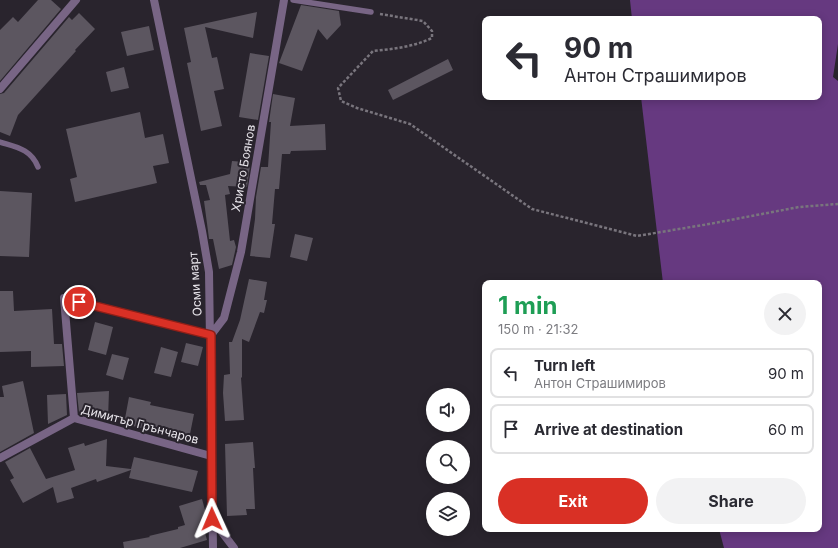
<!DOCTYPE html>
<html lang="en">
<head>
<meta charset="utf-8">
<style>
  :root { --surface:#fff; --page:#f2f2f3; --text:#2b2b33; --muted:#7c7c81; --line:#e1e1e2; --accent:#d93025 }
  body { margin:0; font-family:Inter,sans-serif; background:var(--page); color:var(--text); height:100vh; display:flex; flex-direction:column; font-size:15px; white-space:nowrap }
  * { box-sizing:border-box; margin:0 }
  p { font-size:13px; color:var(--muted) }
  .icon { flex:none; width:22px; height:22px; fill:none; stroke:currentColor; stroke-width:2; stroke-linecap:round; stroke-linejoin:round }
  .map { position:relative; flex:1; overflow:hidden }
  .drawer { position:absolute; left:482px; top:280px; width:340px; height:252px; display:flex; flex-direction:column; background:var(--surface); border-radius:8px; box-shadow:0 2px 10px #0003 }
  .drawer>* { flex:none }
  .hud { position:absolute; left:482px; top:16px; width:340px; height:84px; border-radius:8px; box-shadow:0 2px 10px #0003; background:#fff; color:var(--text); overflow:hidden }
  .controls { position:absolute; left:426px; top:388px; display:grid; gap:8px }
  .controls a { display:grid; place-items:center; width:44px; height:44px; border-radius:50%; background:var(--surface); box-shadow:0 2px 10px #0003; font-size:20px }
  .pin { position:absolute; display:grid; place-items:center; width:34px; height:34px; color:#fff; margin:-17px; border:2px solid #fff; border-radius:50%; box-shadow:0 1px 4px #0007 }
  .me { position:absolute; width:44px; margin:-22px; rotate:359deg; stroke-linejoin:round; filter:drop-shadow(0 0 3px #0008) }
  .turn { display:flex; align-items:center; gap:14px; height:84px; padding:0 16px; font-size:18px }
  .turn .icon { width:52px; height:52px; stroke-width:2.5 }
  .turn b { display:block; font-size:28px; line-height:34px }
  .round { display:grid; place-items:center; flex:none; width:42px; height:42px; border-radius:21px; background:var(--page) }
  .headline { display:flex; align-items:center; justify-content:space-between; height:68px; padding:0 16px }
  h1 { font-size:24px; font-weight:700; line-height:30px; color:#1e9e55 }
  .primary-button { display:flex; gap:8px; margin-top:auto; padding:8px 16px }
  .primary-button a { flex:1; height:46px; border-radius:24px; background:var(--accent); color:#fff; font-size:16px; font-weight:700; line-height:46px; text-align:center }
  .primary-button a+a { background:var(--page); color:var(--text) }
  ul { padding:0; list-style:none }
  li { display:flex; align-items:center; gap:12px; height:50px; margin:0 8px 6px; padding:0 8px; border:2px solid var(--line); border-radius:8px }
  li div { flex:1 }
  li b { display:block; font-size:15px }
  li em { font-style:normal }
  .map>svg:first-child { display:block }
  .forest { fill:#663980 }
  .building { fill:#5c5660 }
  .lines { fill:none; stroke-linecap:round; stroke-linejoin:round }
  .path { stroke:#79757d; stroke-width:2.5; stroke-dasharray:3 2; stroke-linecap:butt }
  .service { stroke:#786585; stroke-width:5.5 }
  .minor { stroke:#786585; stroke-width:8 }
  .route-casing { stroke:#8d1f18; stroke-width:10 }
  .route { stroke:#d93025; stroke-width:7 }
  .labels { text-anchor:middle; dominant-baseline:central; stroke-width:4; stroke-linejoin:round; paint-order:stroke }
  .street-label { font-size:12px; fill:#e8e5eb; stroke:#29242d }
</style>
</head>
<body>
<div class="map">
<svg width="838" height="548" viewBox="0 0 838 548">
  <rect width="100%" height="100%" fill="#29242d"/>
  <path class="forest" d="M 630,0 L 838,0 L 838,44 L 833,77 L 838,81 L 838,548 L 724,548 L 719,529 L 819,529 L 819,283 L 663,283 L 641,97 L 819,97 L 819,19 L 632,19 Z"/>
  <path class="building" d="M 38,0 L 51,0 L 61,9 L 0,81 L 0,30 L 13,17 L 18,22 Z
    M 301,5 L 339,11 L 341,25 L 327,40 L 318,29 L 302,71 L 279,63 Z
    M 257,12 L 253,38 L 205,27 L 212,58 L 217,57 L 224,89 L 214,91 L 222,126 L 201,131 L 187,63 L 191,62 L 184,28 Z
    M 79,13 L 95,29 L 75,50 L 76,51 L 18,115 L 10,136 L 0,132 L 0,94 L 4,93 L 69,17 L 72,20 Z
    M 149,26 L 154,50 L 127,56 L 121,32 Z
    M 250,53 L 269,56 L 258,120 L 239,117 Z
    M 448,59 L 453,70 L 393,100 L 388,90 Z
    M 124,67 L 129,88 L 111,92 L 106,72 Z
    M 273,94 L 295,98 L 290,126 L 325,124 L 326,150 L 291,151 L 290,154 L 282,154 L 279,189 L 275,189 L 272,224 L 275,224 L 270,258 L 250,256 L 255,219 L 256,197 L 261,167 L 268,167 L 271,122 L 269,122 Z
    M 140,112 L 145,138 L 163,134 L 169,163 L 153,166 L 157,183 L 75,202 L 70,179 L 77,177 L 66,129 Z
    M 232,161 L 244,162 L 243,165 L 250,166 L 247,187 L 228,186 L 230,194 L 225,195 L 230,241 L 234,240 L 236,247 L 232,265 L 219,269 L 213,239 L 209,239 L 208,231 L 204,201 L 210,200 L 206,185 L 200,185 L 199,182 L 230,174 Z
    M 0,191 L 32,193 L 29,257 L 0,256 Z
    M 295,234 L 313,238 L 307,261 L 290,257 Z
    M 249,279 L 267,282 L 264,300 L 267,300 L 264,313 L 260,312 L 249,342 L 242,339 L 242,377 L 241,378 L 244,420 L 225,421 L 223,393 L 224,375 L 230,374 L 229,342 L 232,342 L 240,320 Z
    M 0,291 L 13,291 L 14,311 L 52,309 L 54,344 L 62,344 L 64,366 L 31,367 L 31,351 L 0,352 Z
    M 95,322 L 113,327 L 106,355 L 88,350 Z
    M 186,343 L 203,347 L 198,366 L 181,362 Z
    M 161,347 L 178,352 L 171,377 L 154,373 Z
    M 112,354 L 129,358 L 123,380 L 106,375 Z
    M 23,381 L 34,433 L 0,452 L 0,397 L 4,397 L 2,386 Z
    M 109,391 L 108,419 L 79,412 L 77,393 Z
    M 66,394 L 67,415 L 48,424 L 47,395 Z
    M 129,397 L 151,402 L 150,405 L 194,414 L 189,439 L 124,424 Z
    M 107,439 L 106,466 L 131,469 L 134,457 L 198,471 L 192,492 L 129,478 L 131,470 L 97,482 L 96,479 L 71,488 L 74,498 L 57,503 L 53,487 L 23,503 L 10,480 L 14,478 L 5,462 L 30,448 L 46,479 L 75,470 L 68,448 L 84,443 L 85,446 Z
    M 253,442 L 255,468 L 253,468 L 255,509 L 246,509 L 247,515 L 227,516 L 225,444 Z
    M 202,499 L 207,517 L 207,520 L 202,522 L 207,540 L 180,548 L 124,548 L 123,542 L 150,537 L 149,536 L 178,529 L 178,527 L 185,525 L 179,506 Z"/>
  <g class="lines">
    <path class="path" d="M 380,14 L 423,21 L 432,31 L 432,38 C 413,47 393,49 373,51 L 338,88 L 341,101 L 357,108 L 410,124 L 532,209 L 637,236 L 709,224 L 799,207 L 838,204"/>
    <path class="service" d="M 293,0 L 371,12
      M 0,142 C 16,147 31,149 38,167"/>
    <path class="minor" d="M 154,0 L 202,231 L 209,272 L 213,548
      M 0,89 L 76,0
      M 74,418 L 64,298 L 211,335 L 224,318 L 241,252 L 284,0
      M 0,458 L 74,418 L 211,456
      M 212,519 L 234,548"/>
  </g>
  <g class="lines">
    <g class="route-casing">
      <path id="route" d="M 79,302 L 211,335 L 212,519"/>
    </g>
    <use href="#route" class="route"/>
  </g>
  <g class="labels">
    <g class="street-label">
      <text transform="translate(243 168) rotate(-80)">Христо Боянов</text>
      <text transform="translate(195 284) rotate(-94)">Осми март</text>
      <text transform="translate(140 424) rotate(15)">Димитър Грънчаров</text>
    </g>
  </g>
</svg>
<div class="controls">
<a><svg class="icon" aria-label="sound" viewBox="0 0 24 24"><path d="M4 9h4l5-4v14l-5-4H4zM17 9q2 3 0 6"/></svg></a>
<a><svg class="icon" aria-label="search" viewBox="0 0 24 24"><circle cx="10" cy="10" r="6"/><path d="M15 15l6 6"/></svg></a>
<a><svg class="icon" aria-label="layers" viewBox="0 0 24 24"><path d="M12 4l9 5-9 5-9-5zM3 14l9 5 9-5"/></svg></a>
</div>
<div class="pin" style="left:79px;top:302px;background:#d93025"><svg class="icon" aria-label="arrive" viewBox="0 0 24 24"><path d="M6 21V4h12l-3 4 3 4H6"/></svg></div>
<svg class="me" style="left:212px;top:519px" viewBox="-20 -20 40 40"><path d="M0-17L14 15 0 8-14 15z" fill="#d93025" stroke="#fff" stroke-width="4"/></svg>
<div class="hud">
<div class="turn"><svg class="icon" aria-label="left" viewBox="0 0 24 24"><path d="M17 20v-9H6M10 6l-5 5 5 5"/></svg><div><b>90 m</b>Антон Страшимиров</div></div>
</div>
<section class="drawer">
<div class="headline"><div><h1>1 min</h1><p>150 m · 21:32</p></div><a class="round"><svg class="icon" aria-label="close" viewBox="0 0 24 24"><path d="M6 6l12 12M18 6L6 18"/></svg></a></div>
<ul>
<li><svg class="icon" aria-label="left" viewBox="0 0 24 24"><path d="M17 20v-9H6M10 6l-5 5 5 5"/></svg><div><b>Turn left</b><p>Антон Страшимиров</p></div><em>90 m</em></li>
<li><svg class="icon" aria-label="arrive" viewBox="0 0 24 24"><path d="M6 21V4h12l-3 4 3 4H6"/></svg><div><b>Arrive at destination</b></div><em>60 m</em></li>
</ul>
<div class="primary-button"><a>Exit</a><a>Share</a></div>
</section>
</div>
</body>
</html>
